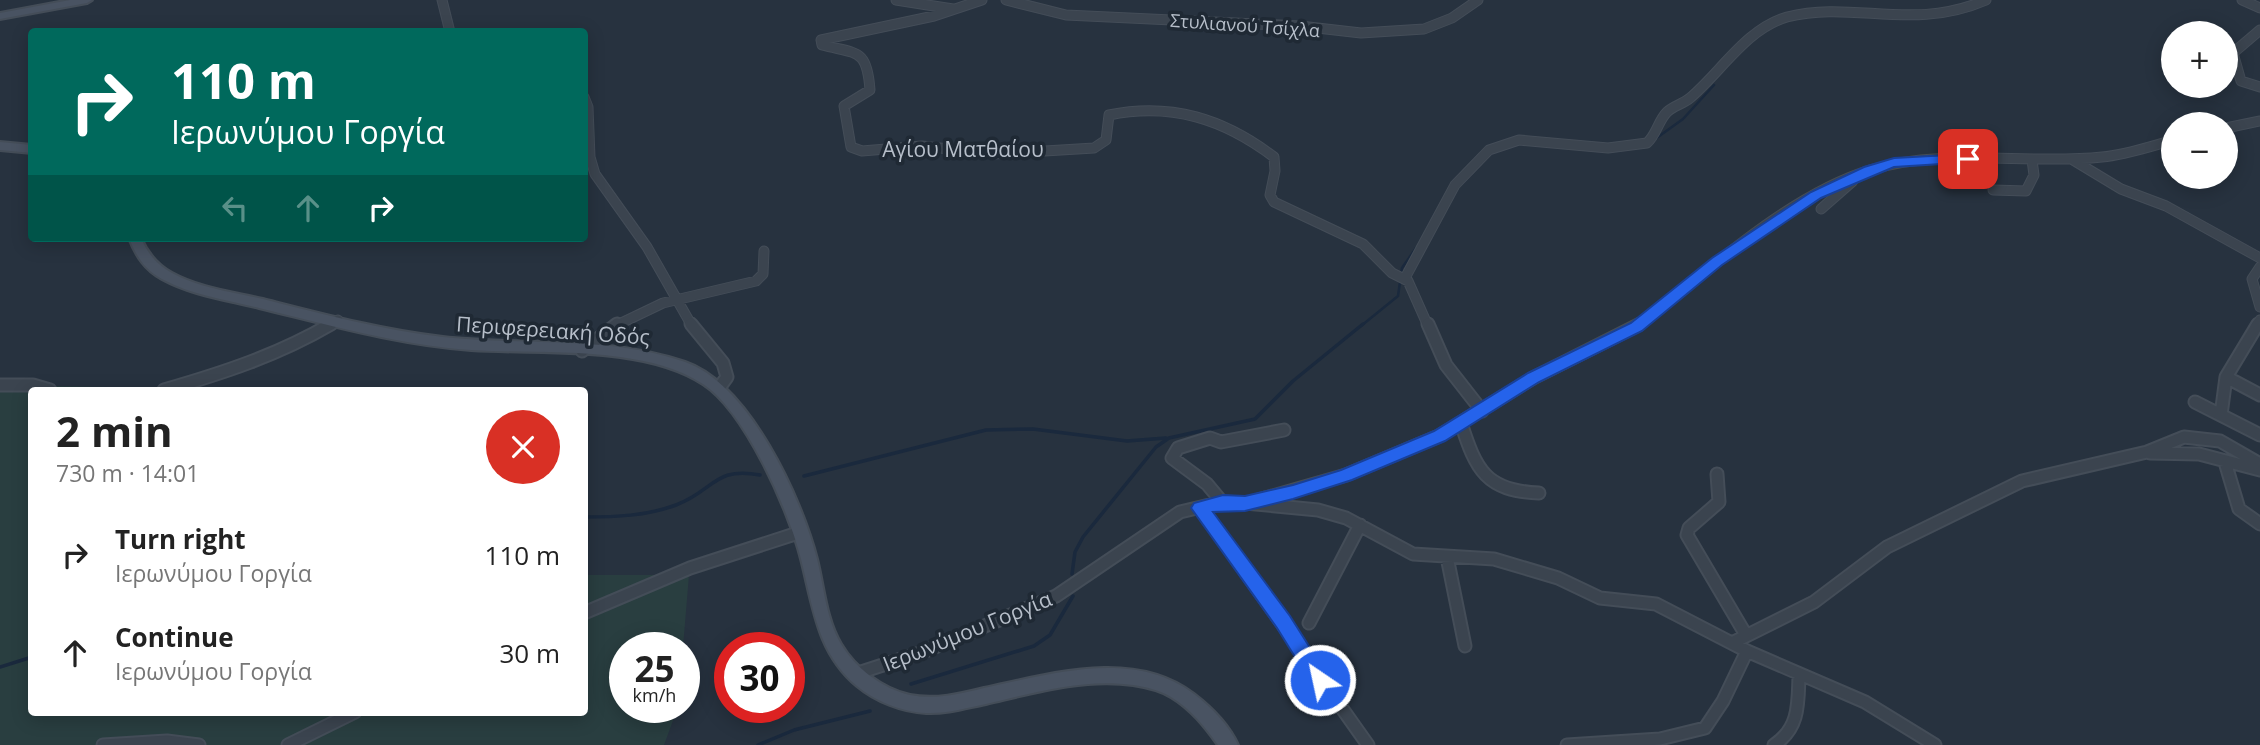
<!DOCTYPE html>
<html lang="en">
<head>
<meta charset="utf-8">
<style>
  :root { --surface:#fff; --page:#f6f6f6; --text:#222; --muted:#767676 }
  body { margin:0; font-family:"Open Sans",sans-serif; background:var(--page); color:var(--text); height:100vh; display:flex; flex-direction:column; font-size:26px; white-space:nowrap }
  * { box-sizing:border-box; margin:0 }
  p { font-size:23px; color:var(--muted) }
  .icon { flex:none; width:38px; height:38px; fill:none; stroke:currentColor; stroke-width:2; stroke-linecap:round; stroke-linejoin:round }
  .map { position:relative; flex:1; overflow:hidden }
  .details { position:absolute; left:28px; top:387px; width:560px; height:329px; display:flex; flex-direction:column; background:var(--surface); border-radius:7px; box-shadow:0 4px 18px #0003 }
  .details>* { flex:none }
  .hud { position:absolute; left:28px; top:28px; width:560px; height:214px; border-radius:7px; box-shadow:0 4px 18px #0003; background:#00695c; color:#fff; overflow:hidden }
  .controls { position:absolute; left:2161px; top:21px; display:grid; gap:14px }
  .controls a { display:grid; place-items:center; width:77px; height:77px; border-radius:50%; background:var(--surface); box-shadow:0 4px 18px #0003; font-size:35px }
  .speed { position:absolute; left:609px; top:632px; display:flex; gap:14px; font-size:35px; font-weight:700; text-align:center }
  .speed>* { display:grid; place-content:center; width:91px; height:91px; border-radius:50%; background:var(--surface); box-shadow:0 4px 18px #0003; line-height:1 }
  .speed small { font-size:18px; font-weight:400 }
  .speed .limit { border:10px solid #d22; background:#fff; color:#111 }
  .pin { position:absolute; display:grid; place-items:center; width:60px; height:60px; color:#fff; margin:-30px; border-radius:14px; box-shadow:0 4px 10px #0006 }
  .me { position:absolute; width:77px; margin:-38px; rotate:326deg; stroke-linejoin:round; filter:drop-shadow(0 0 5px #0008) }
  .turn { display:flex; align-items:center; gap:24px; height:147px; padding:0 28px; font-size:32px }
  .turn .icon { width:91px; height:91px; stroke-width:2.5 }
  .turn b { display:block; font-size:49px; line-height:60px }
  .lanes { display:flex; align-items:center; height:66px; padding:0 28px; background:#0003; justify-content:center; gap:35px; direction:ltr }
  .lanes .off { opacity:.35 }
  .round { display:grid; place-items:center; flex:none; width:74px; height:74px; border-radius:37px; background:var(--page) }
  .head { display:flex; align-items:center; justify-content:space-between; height:119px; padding:0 28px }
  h1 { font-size:42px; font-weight:700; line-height:52px }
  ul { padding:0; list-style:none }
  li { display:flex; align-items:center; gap:21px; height:98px; padding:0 28px }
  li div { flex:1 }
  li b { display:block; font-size:26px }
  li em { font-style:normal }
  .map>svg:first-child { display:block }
  .green { fill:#293e40 }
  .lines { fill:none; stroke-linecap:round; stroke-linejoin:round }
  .stream-far1 { stroke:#1a293d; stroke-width:2.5 }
  .stream { stroke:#1a293d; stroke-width:3.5 }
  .street-far1-casing { stroke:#444d58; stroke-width:11 }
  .street-casing { stroke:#444d58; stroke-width:15 }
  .secondary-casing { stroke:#444d58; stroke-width:4 }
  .street-far1 { stroke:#3b444f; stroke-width:9 }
  .street { stroke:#3b444f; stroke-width:11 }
  .secondary { fill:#495362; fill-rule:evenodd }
  .route { fill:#2563eb; stroke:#184099; stroke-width:2 }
  .labels { text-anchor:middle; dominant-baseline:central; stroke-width:7; stroke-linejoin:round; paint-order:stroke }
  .far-street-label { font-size:18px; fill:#b7bfca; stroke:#1f2934 }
  .street-label { font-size:21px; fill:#b7bfca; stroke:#1f2934 }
</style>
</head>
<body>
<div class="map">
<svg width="2260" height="745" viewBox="0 0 2260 745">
  <rect width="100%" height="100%" fill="#27323f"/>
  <path class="green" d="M 0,385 L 265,390 L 32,390 L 32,712 L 584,712 L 585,575 L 689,575 L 683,647 L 625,648 L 625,707 L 678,707 L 664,745 L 0,745 Z"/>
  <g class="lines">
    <path class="stream-far1" d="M 1651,142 L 1683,119 L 1714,85
      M 1361,326 L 1398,296 L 1402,268 L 1416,248"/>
    <path class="stream" d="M 804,476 L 986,430 L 1033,429 L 1127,441 L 1166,438
      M 584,517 C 615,517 647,516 676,505 C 714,491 714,466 760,475
      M 1072,574 L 1075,552 L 1083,537 L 1156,447 L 1169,438 L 1255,419 L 1293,381 L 1363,324
      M 0,667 L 32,657
      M 911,684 L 1034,646 L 1050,635 L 1073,596
      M 758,745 L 794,730 L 870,711"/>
    <g class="street-far1-casing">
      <path id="street-far1" d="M 442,0 L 450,32
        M 896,0 L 953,9
        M 982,0 L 934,16 L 821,40 L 822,45 C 857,54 867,48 870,90 L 844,106 L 851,147 L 862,151 L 922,146 L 994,154 L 1094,148 L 1106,140 L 1109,115 C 1171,102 1224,119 1274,157 L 1275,171 L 1270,195 L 1274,202 L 1363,244 L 1392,273 L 1408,281 L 1428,326
        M 1006,0 L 1066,15 L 1300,26 L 1361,33 L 1424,29 L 1452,18 L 1478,0
        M 2242,0 L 2260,8
        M 2260,30 L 2233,53 L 2241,81 L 2260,87
        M 584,97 L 588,107 L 590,157 L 595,174 L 647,247 L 692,326
        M 2226,128 L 2260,121
        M 2073,160 L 2121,189 L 2166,206 L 2260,258
        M 1993,190 L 2026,191 L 2034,175 L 2032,160
        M 1821,209 L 1853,181
        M 2260,267 L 2252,279 L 2260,307
        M 1405,278 L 1455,185 L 1489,150 L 1519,140 L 1608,148 L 1647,143 C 1657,134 1658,121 1667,112 C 1673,106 1683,104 1690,98 C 1721,72 1746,29 1787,17 C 1854,0 1912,32 1986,0
        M 328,326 L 338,320
        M 615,326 L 663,303 L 756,281 L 763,274 L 764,251
        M 1637,326 C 1704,274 1788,195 1870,170 C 1944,147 2026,165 2102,157 C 2126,155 2151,146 2174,140
        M 2256,326 L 2260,320"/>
    </g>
    <g class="street-casing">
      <path id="street" d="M 691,324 L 723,363 L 727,377 L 719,388
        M 1428,324 L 1446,365 L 1482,411
        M 582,351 L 617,324
        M 2226,377 L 2260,395
        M 0,385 L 33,385 L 50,390
        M 164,390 C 223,373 278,355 331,324
        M 2195,402 L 2260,435
        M 2221,415 L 2226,377 L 2258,324
        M 1461,423 C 1476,470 1486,491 1539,493
        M 2150,453 L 2199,454 L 2260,470
        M 2225,462 L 2239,509 L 2260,524
        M 1717,474 L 1719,502 L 1689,528 L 1687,535 L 1746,635
        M 1255,501 L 1346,475 L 1439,436 L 1533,378 L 1640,324
        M 1222,502 L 1207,484 L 1172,458 L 1178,448 L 1210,438 L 1221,442 L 1284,430
        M 1200,508 L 1368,745
        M 1447,557 L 1465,646
        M 584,613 L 690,568 L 801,532
        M 1309,623 L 1360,525
        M 1732,643 L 1814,602 L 1887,547 L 2022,481 L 2147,452 L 2184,437 L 2220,441 L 2260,464
        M 855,674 L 923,652 L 1056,596 L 1180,512 L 1222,502 L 1245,503 L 1318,510 L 1346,518 L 1413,554 L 1494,559 L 1558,578 L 1600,598 L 1656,604 L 1747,651 L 1865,702 L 1935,745
        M 103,745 L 167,741 L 199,745
        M 288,745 L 355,712
        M 1567,745 L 1660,739 L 1705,728 L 1723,701 L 1747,651
        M 1774,745 C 1800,728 1798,703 1799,675"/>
    </g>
    <g class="secondary-casing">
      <path id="secondary" d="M 70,0 L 92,0 L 87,3 L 0,19 L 0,13 Z
        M 0,142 L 32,145 L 32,153 L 0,150 Z
        M 129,238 L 141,238 C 148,254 157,265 172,273 C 199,288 233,292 263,299 C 322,314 382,330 443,337 C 523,346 607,335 685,362 C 749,384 801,497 817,559 C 824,587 826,619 841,644 C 855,668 883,689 910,695 C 935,700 960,694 984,688 C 1051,674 1134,648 1194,694 C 1211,707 1229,725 1238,745 L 1218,745 C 1205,727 1191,709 1171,697 C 1160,690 1146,687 1133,685 C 1083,678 1033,693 986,704 C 966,708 946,714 926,713 C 902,712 875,701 857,686 C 817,653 813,606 801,559 C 789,511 745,411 703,384 C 678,368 650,361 620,357 C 571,350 521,353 471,350 C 399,345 329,325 259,308 C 227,300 191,295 162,279 C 145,270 136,256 129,238 Z"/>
    </g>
    <use href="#street-far1" class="street-far1"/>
    <use href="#street" class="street"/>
    <use href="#secondary" class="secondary"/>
  </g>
  <path class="route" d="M 1968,154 L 1973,155 L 1973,162 L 1894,167 L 1821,198 L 1722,265 L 1642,331 L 1539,382 L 1445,441 L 1352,480 L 1293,499 L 1245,511 L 1213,512 L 1290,616 L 1326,673 L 1329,680 L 1326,686 L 1320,688 L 1313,686 L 1277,628 L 1191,508 L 1194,503 L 1223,495 L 1245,496 L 1293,485 L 1341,470 L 1434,431 L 1528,373 L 1631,323 L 1712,258 L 1811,192 L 1864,167 L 1894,158 Z"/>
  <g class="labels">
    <g class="far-street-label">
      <text transform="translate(1245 25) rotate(4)">Στυλιανού Τσίχλα</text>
    </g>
    <g class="street-label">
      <text x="963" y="149">Αγίου Ματθαίου</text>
      <text transform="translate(553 330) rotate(4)">Περιφερειακή Οδός</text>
      <text transform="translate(967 631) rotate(-22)">Ιερωνύμου Γοργία</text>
    </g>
  </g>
</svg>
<div class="controls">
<a>+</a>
<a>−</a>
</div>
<div class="speed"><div>25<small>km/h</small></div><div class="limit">30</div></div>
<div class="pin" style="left:1968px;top:159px;background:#d93025"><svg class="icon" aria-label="arrive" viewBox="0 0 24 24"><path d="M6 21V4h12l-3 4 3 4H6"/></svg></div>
<svg class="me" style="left:1320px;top:680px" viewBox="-20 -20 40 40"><circle r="17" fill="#2563eb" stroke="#fff" stroke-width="3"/><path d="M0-11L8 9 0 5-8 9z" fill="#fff"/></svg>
<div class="hud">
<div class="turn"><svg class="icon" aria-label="right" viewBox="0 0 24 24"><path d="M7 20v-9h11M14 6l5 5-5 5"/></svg><div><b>110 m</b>Ιερωνύμου Γοργία</div></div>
<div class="lanes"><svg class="icon off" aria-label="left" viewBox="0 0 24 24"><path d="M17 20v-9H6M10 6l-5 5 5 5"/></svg><svg class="icon off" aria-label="ahead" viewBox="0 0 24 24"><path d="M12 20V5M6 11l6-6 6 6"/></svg><svg class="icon" aria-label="right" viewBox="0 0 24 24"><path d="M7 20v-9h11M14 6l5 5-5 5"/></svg></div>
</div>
<section class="details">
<div class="head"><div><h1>2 min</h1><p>730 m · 14:01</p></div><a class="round" style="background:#d93025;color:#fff"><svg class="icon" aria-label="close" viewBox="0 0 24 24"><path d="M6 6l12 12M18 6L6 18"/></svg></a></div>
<ul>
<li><svg class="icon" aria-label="right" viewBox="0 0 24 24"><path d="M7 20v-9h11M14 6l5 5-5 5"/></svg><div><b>Turn right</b><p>Ιερωνύμου Γοργία</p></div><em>110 m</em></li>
<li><svg class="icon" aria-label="ahead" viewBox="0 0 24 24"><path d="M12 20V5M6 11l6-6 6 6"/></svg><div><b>Continue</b><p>Ιερωνύμου Γοργία</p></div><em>30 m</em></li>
</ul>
</section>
</div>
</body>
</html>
